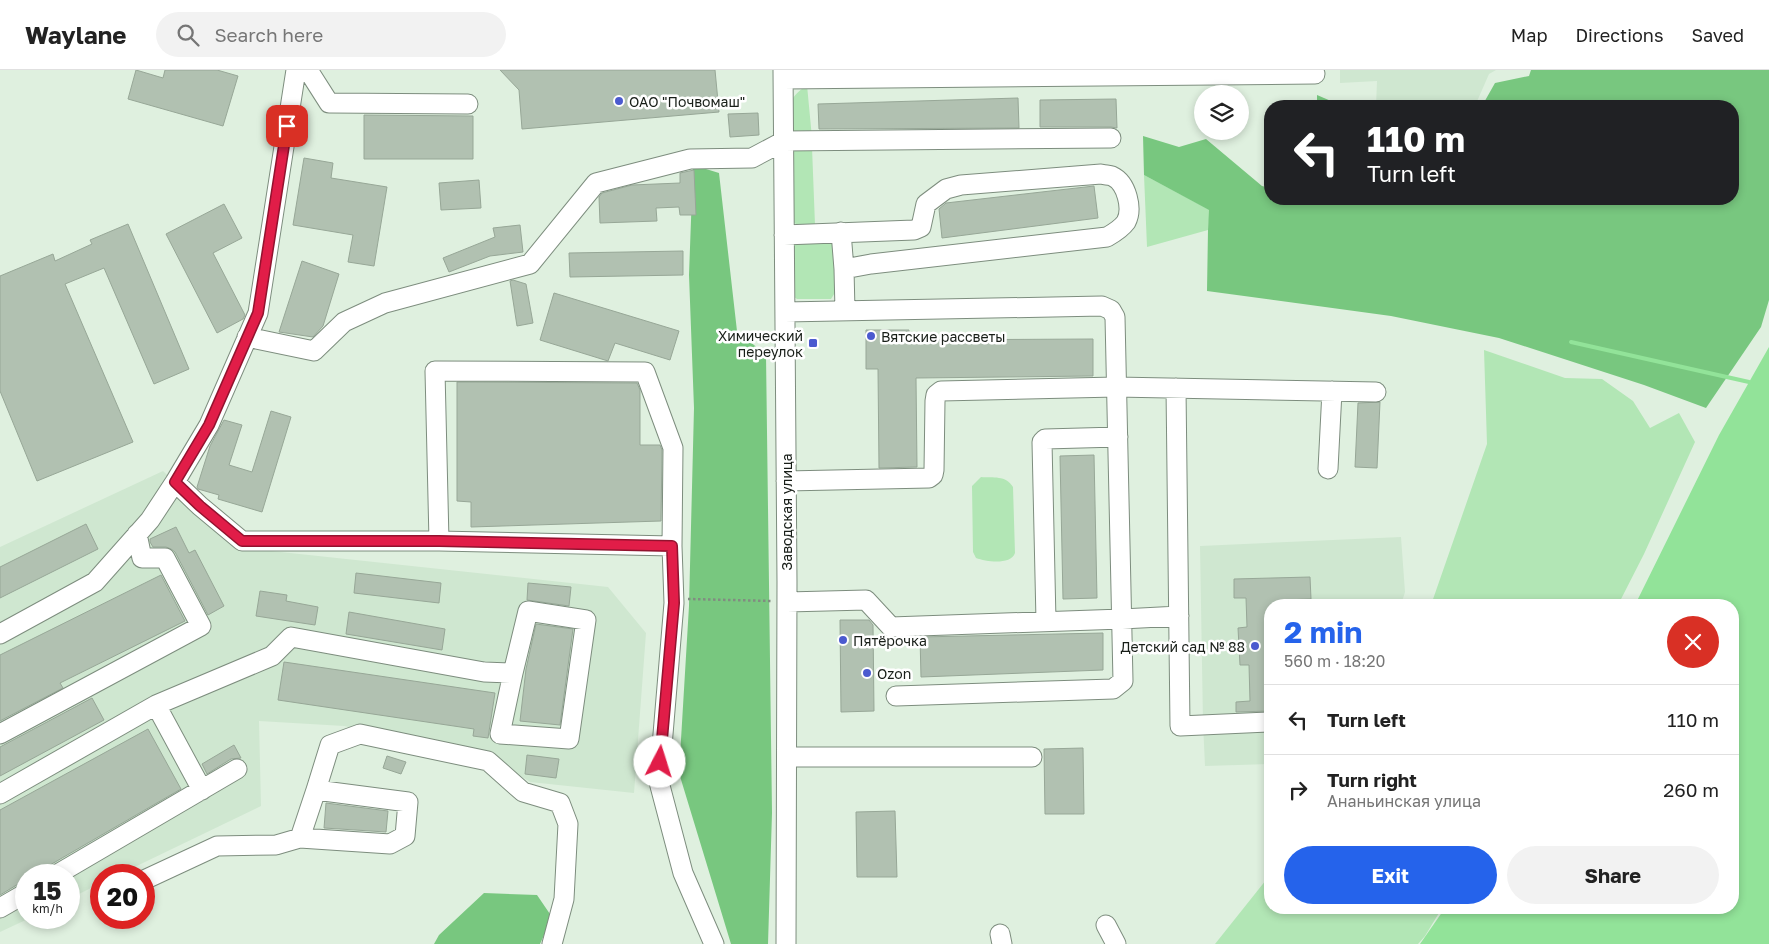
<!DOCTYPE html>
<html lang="en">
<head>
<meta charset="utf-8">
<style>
  :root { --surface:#fff; --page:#f2f2f2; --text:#222; --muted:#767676; --line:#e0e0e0; --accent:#2563eb }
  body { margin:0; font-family:"Golos Text",sans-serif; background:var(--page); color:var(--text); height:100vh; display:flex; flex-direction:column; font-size:19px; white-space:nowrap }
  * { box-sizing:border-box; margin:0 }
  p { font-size:16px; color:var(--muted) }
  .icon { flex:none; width:28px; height:28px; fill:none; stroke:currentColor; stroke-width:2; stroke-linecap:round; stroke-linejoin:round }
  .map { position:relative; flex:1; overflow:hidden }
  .details { position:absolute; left:1264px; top:529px; width:475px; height:315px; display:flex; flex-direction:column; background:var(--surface); border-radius:20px; box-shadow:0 2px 8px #0003 }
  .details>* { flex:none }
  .top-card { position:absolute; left:1264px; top:30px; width:475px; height:105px; border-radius:20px; box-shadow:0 2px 8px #0003; background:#202124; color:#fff; overflow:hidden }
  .tools { position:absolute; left:1194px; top:15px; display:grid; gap:10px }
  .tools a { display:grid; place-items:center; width:55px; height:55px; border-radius:50%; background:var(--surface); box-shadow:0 2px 8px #0003; font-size:25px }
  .speed { position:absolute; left:15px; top:794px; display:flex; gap:10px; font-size:25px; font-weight:700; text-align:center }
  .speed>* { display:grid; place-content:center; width:65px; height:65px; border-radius:50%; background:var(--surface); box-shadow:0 2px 8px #0003; line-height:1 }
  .speed small { font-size:12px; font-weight:400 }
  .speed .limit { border:8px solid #d22; background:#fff; color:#111 }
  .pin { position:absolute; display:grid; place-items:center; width:42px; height:42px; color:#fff; margin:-21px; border-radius:10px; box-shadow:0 2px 8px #0006 }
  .me { position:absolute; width:55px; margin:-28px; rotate:5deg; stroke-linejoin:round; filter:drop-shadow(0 0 4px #0008) }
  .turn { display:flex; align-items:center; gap:18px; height:105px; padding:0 20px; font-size:22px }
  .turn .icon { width:65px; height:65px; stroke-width:2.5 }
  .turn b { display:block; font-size:35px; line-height:42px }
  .round { display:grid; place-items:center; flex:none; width:52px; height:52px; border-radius:26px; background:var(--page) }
  .headline { display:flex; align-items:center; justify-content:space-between; height:85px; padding:0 20px }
  h1 { font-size:30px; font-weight:700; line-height:38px; color:var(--accent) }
  .primary-button { display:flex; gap:10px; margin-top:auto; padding:10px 20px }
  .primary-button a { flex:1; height:58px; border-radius:30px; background:var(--accent); color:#fff; font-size:20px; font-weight:700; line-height:58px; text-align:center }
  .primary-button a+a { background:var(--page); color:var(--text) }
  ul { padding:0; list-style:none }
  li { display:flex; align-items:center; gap:15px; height:70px; padding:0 20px; border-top:1px solid var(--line) }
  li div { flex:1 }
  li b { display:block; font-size:19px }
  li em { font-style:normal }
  header { display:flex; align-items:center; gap:30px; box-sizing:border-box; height:70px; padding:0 25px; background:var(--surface); border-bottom:1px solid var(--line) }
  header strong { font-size:24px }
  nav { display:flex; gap:28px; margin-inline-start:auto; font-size:18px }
  .search { width:350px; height:45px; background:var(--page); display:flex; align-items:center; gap:12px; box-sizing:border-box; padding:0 18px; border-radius:28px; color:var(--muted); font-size:19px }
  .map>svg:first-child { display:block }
  .built { fill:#cfe7d0 }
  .green { fill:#b2e6b5 }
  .forest { fill:#78c77f }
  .water { fill:#92e399 }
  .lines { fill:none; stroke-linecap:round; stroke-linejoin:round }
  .stream { stroke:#92e399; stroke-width:4 }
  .building { fill:#b1c1b1; stroke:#97a797 }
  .minor-casing { stroke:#7d8d7e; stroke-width:21 }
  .path { stroke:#818c81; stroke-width:2.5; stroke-dasharray:2.5 2.5; stroke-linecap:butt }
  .minor { stroke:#fff; stroke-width:19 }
  .route-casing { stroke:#92132f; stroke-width:12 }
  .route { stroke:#e11d48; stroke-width:9 }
  .poi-dot { fill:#4b5acf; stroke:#fff; stroke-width:2 }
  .labels { text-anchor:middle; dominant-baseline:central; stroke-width:5; stroke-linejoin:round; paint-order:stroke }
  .poi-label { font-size:14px; fill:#181e18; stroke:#fff; text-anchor:start }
  .street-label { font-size:14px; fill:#181e18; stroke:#fff }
</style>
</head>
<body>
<header>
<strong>Waylane</strong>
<div class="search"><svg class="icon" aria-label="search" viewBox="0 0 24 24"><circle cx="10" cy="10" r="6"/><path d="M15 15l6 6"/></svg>Search here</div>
<nav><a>Map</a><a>Directions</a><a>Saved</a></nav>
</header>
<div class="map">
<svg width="1769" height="874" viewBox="0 0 1769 874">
  <rect width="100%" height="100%" fill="#dff0df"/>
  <path class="built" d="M 1340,0 L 1496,0 L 1489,4 L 1475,36 L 1376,36 L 1377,11 L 1340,13 Z
    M 163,401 L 175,412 L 262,480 L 608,517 L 646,563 L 634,723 L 530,712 L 493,688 L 344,656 L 259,651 L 261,736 L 118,805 L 101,805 L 101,813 L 69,829 L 69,805 L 26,805 L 26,848 L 30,848 L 0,862 L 0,477 Z
    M 1401,467 L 1405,522 L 1401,535 L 1270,535 L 1270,694 L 1205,696 L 1203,653 L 1200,476 Z"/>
  <path class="green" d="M 807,15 L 812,68 L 788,68 C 789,41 783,32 807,15 Z
    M 812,77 L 815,155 C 805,156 798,157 790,150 L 789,85 L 794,80 Z
    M 1144,105 L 1210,140 L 1208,160 L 1147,177 Z
    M 830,171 L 834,175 L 836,221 L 831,229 L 797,229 L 791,225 L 789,173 Z
    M 1484,280 L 1565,308 L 1602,309 L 1633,331 L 1650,358 L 1679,343 L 1695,372 L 1644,484 L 1618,535 L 1431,535 L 1487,374 Z
    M 981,407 C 993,408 1006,405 1013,417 L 1015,483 C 1011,495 987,492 976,488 L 973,482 L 972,416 Z
    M 1270,805 L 1270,838 L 1442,838 L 1425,866 L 1418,874 L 1215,874 Z"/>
  <path class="forest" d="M 1531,0 L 1769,0 L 1769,230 L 1761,257 L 1706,338 L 1644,315 L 1499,268 L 1391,246 L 1207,221 L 1208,160 L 1209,140 L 1144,105 L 1143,66 L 1179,77 L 1206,69 L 1262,116 L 1270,118 L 1270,129 L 1732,129 L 1732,36 L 1482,36 L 1495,13 L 1529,6 Z
    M 1317,25 L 1331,31 L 1332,36 L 1317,36 Z
    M 693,95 L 719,103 L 737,261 L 766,285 L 772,743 L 768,874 L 731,874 L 679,703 L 689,536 L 694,338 L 689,205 Z
    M 484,823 L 537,825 L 552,847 L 540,874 L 434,874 L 439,865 Z"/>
  <path class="water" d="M 1769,277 L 1769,874 L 1420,874 L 1445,838 L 1732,838 L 1732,535 L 1635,535 L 1719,365 Z"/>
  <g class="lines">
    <path class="stream" d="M 1571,272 L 1749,312"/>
  </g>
  <path class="building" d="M 136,0 L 163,8 L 165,0 L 217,0 L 238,6 L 223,56 L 128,29 Z
    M 500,0 L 715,0 L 719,42 L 522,59 L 519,20 Z
    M 1018,28 L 1019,58 L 819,59 L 818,34 Z
    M 1116,29 L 1117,58 L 1111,57 L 1040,57 L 1040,30 Z
    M 758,43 L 759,65 L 730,67 L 728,44 Z
    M 364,45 L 473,46 L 473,89 L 364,89 Z
    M 304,88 L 333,93 L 331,108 L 387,117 L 374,196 L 348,192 L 353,165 L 293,155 Z
    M 694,100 L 696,145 L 680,145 L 679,137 L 656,138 L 657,151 L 600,153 L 599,127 L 602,123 L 632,115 L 680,113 L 680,103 Z
    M 479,110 L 481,138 L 441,140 L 439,113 Z
    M 1094,116 L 1098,148 L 942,168 L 939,139 L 946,133 Z
    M 224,134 L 242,168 L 213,183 L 245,245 L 243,249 L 217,263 L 166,164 Z
    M 128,154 L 189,299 L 154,314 L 104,198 L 65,214 L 133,372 L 37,411 L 0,321 L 0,206 L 53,184 L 55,191 L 92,174 L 90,170 Z
    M 520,155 L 523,182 L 490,186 L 449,202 L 443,188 L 495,167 L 493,158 Z
    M 683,181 L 683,205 L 570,207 L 569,183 Z
    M 302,191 L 339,204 L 323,256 L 313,267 L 279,262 Z
    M 513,210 L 526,214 L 533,253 L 517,256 L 510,211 Z
    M 554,223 L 679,261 L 670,290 L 615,273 L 608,291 L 540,270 Z
    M 866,260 L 909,260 L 909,270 L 1093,269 L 1093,306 L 916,308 L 917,397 L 879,398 L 878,299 L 866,299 Z
    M 457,312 L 637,313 L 640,320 L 640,375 L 660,375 L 662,380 L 661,451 L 471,457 L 471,432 L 457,431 Z
    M 1380,332 L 1377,398 L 1355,397 L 1358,333 Z
    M 271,341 L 291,347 L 262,442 L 218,429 L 219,425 L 198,419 L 197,417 L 210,376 L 224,350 L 242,355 L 229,395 L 252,402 Z
    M 1094,385 L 1097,528 L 1063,529 L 1060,386 Z
    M 86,454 L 98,479 L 0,528 L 0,497 Z
    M 176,457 L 189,483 L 195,480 L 224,536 L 208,545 L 175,482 L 171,479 L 166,477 L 153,477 L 150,472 L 150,469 Z
    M 356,503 L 441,513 L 439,533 L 354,523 Z
    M 161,505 L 185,551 L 60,613 L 63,618 L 0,651 L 0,585 Z
    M 1310,507 L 1311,529 L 1283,530 L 1283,535 L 1270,535 L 1270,641 L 1236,642 L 1236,632 L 1250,631 L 1249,595 L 1240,595 L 1238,558 L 1247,557 L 1246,528 L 1234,528 L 1234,509 Z
    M 528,513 L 571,517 L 569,536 L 527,530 Z
    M 260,521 L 287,525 L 286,531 L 318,537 L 315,555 L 256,546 Z
    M 349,542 L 445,559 L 442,580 L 346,564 Z
    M 840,550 L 869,550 L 873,555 L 874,641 L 841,642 Z
    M 536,554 L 573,559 L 560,655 L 520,651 L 526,599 Z
    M 1103,563 L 1103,600 L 921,607 L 920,567 Z
    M 284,592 L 495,623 L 488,668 L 473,666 L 474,659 L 278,630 Z
    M 92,628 L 104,650 L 0,706 L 0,677 Z
    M 148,659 L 181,719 L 50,795 L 46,801 L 39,805 L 26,805 L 26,812 L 20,813 L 0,825 L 0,740 Z
    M 234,675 L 241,688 L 231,689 L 207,704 L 202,694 Z
    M 1083,678 L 1084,744 L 1045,744 L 1044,679 Z
    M 527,685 L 559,689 L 556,708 L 525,704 Z
    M 387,686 L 406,692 L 401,704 L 383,698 Z
    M 326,733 L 388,741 L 386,762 L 324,758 Z
    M 895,741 L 897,807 L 857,807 L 856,742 Z"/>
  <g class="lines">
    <g class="minor-casing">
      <path id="minor" d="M 308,0 L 329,33 L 468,34
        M 783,0 L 787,511 L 786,874
        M 783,9 L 1315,4
        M 841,162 L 844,199 L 845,241
        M 784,165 L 914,160 L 921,157 L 926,134 L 946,119 L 961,115 L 1101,104 C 1104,105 1109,105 1112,106 C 1127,113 1133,139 1126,152 C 1121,159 1114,163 1107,167 L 871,194 L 844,199
        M 785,242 L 1102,236 L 1111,240 L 1115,247 L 1123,611 L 1113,619 L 896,626
        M 247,267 L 314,281 L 344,252 L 385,233 L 530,194 L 596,113 L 690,89 L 752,88 L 784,71 L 1111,68
        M 1176,318 L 1180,656 L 1268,652
        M 1328,399 L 1332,321
        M 786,411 L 929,408 L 933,405 L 934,400 L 935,331 L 936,325 L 941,321 L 1116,317 L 1376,322
        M 175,412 L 200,436 L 242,471 L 439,471 L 672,476 L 674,533 L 659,712 L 683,803 L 714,874
        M 439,471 L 435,301 L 645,302 L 673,378 L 672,476
        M 787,532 L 866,530 L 891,557 L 1122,549 L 1179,546
        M 1046,551 L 1042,372 L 1045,369 L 1118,367
        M 0,564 L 95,512 L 150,450 L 175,412 L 209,355 L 258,243 L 296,0
        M 156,635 L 272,586 L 291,567 L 484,602 L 513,603 L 528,541 L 586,550 L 569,669 L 500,664 L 513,603
        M 0,664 L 201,556 L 165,488 L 142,488 L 137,464
        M 787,687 L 1032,687
        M 316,720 L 300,768 L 390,774 L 405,766 L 408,732 L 316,720 L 330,675 L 360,664 L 488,691 L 523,722 L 560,733 L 568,754 L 564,829 L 552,874
        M 0,724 L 156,635 L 202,720
        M 56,805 L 237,699
        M 144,810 L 217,776 L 276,775 L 300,768
        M 0,838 L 26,823
        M 1106,855 L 1116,874
        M 1000,864 L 1002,874"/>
    </g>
    <path class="path" d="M 688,529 L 773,531"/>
    <use href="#minor" class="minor"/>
  </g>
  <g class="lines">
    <g class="route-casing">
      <path id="route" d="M 287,56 L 258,243 L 209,355 L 175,412 L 200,436 L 242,471 L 439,471 L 672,476 L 674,533 L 660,692"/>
    </g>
    <use href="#route" class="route"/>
  </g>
  <g class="poi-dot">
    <circle cx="619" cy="31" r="5"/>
    <circle cx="871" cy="266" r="5"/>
    <rect x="808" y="268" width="10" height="10" rx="2.5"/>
    <circle cx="843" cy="570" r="5"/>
    <circle cx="1255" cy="576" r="5"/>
    <circle cx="867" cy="603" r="5"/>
  </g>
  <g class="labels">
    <g class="poi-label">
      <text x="629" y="31">ОАО "Почвомаш"</text>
      <text x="803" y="265" text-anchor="end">Химический<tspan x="803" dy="16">переулок</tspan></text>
      <text x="881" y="266">Вятские рассветы</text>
      <text x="853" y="570">Пятёрочка</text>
      <text x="1245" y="576" text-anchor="end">Детский сад № 88</text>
      <text x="877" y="603">Ozon</text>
    </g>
    <g class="street-label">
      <text transform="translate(786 442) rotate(-90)">Заводская улица</text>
    </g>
  </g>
</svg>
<div class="tools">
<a><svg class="icon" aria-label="layers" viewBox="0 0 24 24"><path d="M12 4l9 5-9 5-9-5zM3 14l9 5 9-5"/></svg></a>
</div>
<div class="speed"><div>15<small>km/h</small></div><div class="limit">20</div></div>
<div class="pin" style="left:287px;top:56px;background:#d93025"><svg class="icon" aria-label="arrive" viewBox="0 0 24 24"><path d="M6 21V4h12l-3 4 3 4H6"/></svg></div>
<svg class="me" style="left:660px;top:692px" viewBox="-20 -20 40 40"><circle r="19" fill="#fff"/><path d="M0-13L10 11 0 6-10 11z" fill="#e11d48"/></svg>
<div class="top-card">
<div class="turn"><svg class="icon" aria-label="left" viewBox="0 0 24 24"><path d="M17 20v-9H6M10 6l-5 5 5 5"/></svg><div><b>110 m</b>Turn left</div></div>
</div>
<section class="details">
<div class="headline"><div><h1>2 min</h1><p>560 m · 18:20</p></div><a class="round" style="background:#d93025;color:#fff"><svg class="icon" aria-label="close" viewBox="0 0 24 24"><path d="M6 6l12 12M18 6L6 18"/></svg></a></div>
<ul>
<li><svg class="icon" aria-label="left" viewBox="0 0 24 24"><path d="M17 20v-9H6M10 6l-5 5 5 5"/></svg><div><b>Turn left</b></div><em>110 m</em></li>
<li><svg class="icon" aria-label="right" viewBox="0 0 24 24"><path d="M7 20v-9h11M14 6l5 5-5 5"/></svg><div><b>Turn right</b><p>Ананьинская улица</p></div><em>260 m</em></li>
</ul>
<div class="primary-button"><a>Exit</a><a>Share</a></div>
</section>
</div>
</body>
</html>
